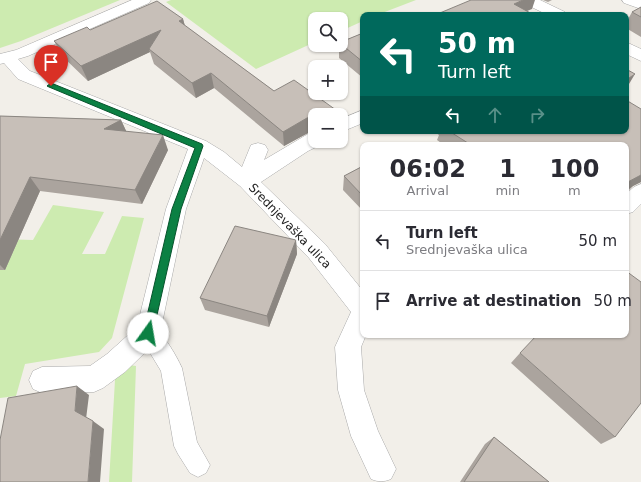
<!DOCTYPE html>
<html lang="en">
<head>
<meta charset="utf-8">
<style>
  :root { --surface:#fff; --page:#f2f2f3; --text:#2b2b33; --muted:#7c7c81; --line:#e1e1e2 }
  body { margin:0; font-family:"DejaVu Sans",sans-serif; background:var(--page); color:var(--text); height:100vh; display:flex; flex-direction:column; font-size:15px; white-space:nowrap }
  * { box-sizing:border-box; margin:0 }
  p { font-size:13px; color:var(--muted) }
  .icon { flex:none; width:22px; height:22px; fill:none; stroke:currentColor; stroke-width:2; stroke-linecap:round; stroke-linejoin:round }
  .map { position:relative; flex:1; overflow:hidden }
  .sheet { position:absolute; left:360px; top:142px; width:269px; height:196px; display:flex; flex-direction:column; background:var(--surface); border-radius:8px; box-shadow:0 1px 3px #0004 }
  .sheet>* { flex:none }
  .banner { position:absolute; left:360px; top:12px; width:269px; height:122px; border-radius:8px; box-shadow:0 1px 3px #0004; background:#00695c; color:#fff; overflow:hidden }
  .buttons { position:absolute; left:308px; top:12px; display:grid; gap:8px }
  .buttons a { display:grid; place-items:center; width:40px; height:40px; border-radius:8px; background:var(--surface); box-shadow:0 1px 3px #0004; font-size:20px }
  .pin { position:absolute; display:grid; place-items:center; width:34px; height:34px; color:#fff; margin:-41px -17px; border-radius:50% 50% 50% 0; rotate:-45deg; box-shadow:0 0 4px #0007 }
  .pin .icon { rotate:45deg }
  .me { position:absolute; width:44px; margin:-22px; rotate:13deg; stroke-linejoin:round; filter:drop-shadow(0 0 3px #0008) }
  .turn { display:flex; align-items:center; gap:14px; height:84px; padding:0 12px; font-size:18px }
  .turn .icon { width:52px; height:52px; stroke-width:2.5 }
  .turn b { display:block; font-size:28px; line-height:34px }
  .lanes { display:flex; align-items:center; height:38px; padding:0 12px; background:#0003; justify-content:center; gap:20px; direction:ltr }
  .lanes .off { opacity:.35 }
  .eta { display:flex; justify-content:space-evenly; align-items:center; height:68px; text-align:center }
  .eta b { font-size:24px; font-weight:700; line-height:28px }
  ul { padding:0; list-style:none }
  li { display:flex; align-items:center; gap:12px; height:60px; padding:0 12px; border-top:1px solid var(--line) }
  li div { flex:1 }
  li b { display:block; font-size:15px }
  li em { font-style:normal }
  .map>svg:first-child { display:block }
  .grass { fill:#cdebb0 }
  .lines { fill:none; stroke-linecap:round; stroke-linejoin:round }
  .service-casing { stroke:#a9a9a9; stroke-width:1 }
  .minor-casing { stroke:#a9a9a9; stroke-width:1 }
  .service { fill:#fff; fill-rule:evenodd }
  .minor { fill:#fff; fill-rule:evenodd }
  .wall { fill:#aba49e }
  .shaded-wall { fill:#8b8681 }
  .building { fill:#c7bfb8; stroke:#8b8681 }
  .route { fill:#0b8043; stroke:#07532c }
  .labels { text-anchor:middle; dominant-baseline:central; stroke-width:3.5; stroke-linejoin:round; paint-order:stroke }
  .street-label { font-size:12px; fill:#222; stroke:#fff }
</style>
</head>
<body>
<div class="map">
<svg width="641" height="482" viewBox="0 0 641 482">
  <rect width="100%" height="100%" fill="#f2efe9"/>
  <path class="grass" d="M 0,0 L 120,0 L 21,41 L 0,48 Z
    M 171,0 L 416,0 L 377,15 L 363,15 L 363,21 L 341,31 L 341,19 L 315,19 L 315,42 L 256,69 L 166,2 Z
    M 53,205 L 104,212 L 82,254 L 105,254 L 122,216 L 144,218 L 112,338 L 99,352 L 25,364 L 16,396 L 0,398 L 0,239 L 33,240 Z
    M 116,363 L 136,366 L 132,482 L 109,482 Z"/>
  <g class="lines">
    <g class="service-casing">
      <path id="service" d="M 148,324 C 161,328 176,355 182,368 L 197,442 L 210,465 L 206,473 L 198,477 L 190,473 L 178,454 L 174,446 L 161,371 L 138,333 L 141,326 Z"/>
    </g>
    <g class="minor-casing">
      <path id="minor" d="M 132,0 L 151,0 L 149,3 L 28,56 L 18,59 L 30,71 L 206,141 L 224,152 L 242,167 L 251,145 L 258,143 L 265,145 L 268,150 L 264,160 L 308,134 L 315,132 L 315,141 L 323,141 L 322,144 L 308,151 L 261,182 L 325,244 L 363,291 L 363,335 L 366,335 L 361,347 L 364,390 L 378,431 L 396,469 L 391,479 C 384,482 378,482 371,479 L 351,436 L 338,390 L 335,347 L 351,312 L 309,258 L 240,186 L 204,158 L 186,209 L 160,333 L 157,341 L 125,372 L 103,388 L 94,392 L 42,393 L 33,389 L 29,380 L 33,371 L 42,367 L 90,366 L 107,354 L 137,327 L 166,209 L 188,149 L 18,79 L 4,63 L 0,64 L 0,54 L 16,50 Z
        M 521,0 L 540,0 L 565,12 L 567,15 L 548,15 L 523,3 Z
        M 622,0 L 641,0 L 641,9 L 624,3 Z
        M 626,42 L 641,49 L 641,61 L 626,54 Z
        M 363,110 L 363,123 L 341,132 L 341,119 Z
        M 641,184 L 641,204 L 633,212 L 626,214 L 626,194 L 634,187 Z"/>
    </g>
    <use href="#service" class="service"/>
    <use href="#minor" class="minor"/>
  </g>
  <path class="wall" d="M 543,0 L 552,0 L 548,2 Z
    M 641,7 L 641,37 L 626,28 L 626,23 L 632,12 Z
    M 183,19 L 185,26 L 274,91 L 315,115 L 308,133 L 284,146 L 214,88 L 196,98 L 154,64 L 150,52 L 88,81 L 62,56 L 54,41 L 90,30 Z
    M 363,33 L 363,78 L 339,58 L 339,45 L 341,45 L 341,42 Z
    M 641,109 L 641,182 L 633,186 L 629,190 L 626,145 L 444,145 L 437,140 L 439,135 L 434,131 L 626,131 Z
    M 0,116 L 121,120 L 126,131 L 168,150 L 142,204 L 40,191 L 5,270 L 0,270 Z
    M 363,166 L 363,211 L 343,190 L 344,176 Z
    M 296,240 L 297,254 L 269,327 L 205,310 L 200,298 Z
    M 520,353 L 615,437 L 601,444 L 511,363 Z
    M 494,437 L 549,482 L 460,482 L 485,444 Z"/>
  <path class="shaded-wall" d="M 523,0 L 535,0 L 532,9 L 517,15 L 514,4 Z
    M 183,19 L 187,34 L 179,21 Z
    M 161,30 L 149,49 L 150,52 L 88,81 L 81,66 Z
    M 211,73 L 214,88 L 196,98 L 192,83 Z
    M 635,74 L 626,89 L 626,80 Z
    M 336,110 L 335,115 L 328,115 Z
    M 315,116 L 315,131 L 308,133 L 284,146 L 283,132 L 307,118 Z
    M 121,120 L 128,135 L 104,129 Z
    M 163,135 L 168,150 L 142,204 L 135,190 Z
    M 641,175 L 641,182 L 633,186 L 626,191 L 626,183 Z
    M 30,177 L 40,191 L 5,270 L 0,265 L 0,240 Z
    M 296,240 L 297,254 L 269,327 L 267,316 Z
    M 77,386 L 89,395 L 86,419 L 75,411 Z
    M 93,421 L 104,429 L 100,482 L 88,482 Z"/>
  <path class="building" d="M 471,0 L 523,0 L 514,4 L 534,15 L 435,15 Z
    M 157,1 L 183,19 L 179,21 L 274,91 L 294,80 L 336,110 L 328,115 L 315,115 L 315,116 L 307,118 L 283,132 L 211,73 L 192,83 L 149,49 L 161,30 L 81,66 L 54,41 L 87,27 L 90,30 Z
    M 641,7 L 641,17 L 632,12 Z
    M 363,33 L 363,62 L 341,44 L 341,42 Z
    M 626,69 L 635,74 L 626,80 Z
    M 626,100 L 641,109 L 641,175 L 626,183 L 626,145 L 471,145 L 449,131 L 626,131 Z
    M 0,116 L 121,120 L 104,129 L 163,135 L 135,190 L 30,177 L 0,240 Z
    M 363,166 L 363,196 L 344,176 Z
    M 235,226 L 296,240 L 267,316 L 200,298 Z
    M 626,271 L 641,282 L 641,403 L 615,437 L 520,353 L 537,335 L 626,335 Z
    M 77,386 L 75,411 L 93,421 L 88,482 L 0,482 L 0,440 L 8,398 Z
    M 494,437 L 549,482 L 464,482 Z"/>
  <path class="route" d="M 51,83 L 202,144 L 203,146 L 181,209 L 152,337 L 148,338 L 145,337 L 143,333 L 172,209 L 195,148 L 49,87 L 47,86 Z"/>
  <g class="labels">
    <g class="street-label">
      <text transform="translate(290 226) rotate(46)">Srednjevaška ulica</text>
    </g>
  </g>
</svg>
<div class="buttons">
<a><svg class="icon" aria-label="search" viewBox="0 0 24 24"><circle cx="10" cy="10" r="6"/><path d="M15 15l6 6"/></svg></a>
<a>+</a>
<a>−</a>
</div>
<div class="pin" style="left:51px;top:86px;background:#d93025"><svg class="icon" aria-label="arrive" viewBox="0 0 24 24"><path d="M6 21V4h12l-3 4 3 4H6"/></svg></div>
<svg class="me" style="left:148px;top:333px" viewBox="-20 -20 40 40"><circle r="19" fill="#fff"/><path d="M0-13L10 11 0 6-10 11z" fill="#0b8043"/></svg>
<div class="banner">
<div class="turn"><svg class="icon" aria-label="left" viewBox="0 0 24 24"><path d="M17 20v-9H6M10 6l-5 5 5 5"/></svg><div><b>50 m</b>Turn left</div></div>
<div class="lanes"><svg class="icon" aria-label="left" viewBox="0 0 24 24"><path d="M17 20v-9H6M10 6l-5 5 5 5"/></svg><svg class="icon off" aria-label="ahead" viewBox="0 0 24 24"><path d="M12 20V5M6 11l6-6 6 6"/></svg><svg class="icon off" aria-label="right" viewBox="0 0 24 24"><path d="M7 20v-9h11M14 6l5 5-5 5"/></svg></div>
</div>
<section class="sheet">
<div class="eta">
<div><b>06:02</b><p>Arrival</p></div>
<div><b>1</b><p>min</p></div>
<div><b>100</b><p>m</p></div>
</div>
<ul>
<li><svg class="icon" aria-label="left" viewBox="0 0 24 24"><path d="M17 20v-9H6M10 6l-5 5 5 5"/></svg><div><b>Turn left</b><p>Srednjevaška ulica</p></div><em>50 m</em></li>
<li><svg class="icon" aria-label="arrive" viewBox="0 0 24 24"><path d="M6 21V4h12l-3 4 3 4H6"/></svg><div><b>Arrive at destination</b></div><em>50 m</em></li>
</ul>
</section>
</div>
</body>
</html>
